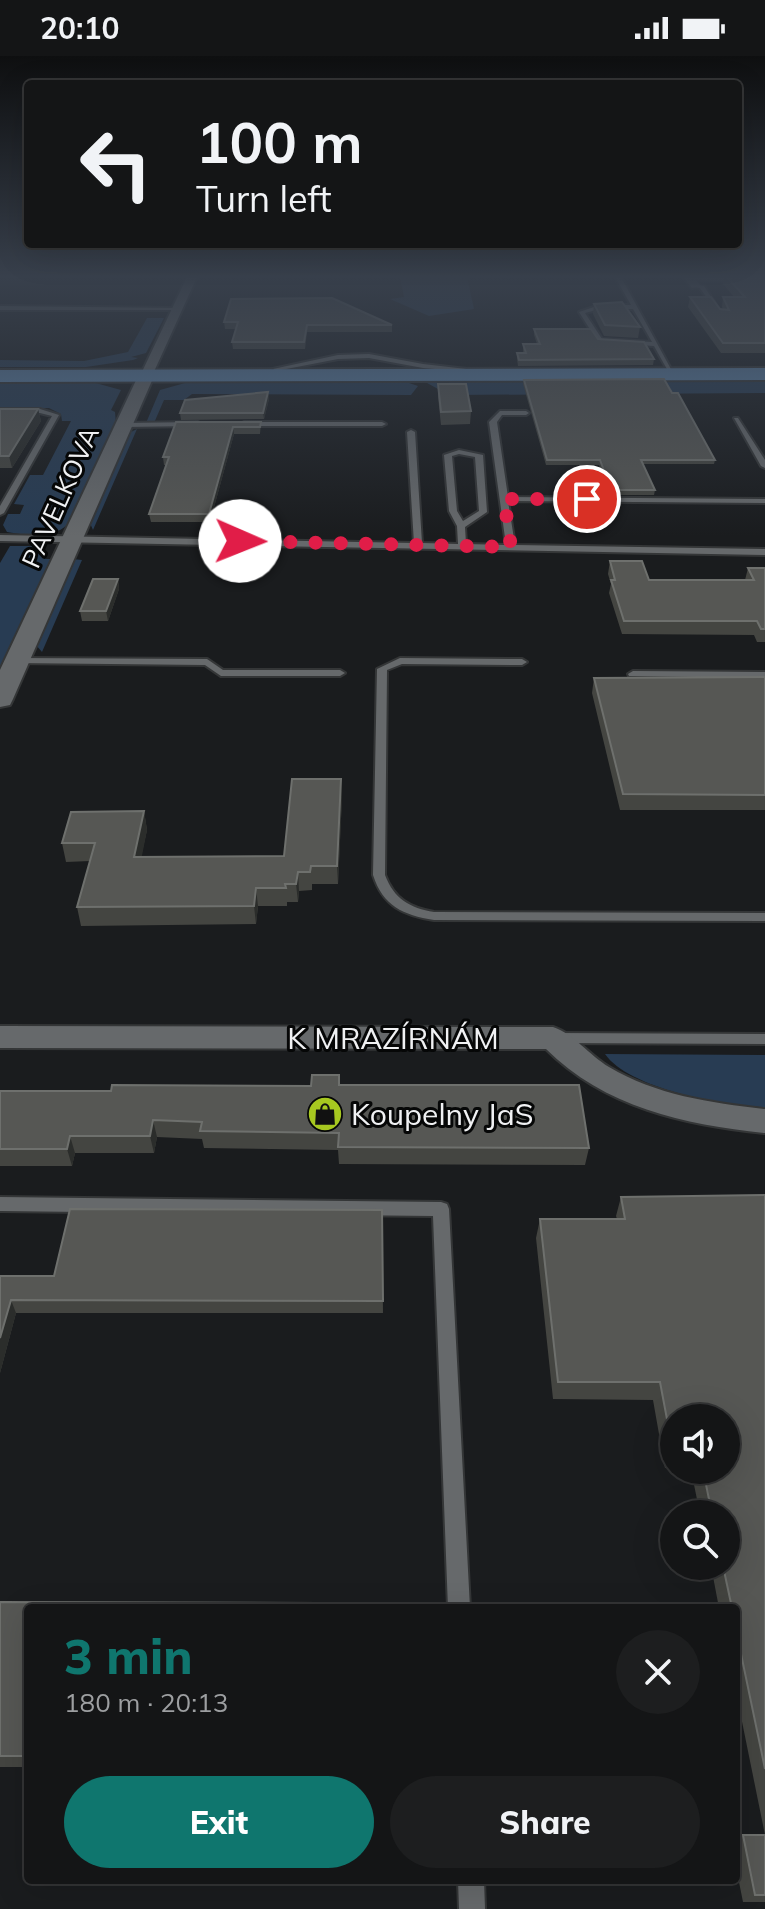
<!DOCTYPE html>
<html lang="en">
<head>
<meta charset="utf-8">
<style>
  :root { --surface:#141516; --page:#1d1e1f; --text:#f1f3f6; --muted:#9d9fa1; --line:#333435; --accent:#0f766e }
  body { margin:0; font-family:Mulish,sans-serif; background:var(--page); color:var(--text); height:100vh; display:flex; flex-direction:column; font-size:30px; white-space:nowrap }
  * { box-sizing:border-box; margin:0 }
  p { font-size:26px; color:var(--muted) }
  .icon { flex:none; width:44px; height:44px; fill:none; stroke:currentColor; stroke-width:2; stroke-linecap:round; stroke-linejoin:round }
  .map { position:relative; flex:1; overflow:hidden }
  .side { position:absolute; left:24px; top:1548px; width:716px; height:280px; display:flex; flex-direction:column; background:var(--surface); border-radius:8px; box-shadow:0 8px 32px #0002,0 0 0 2px var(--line) }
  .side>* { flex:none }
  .banner { position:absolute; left:24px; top:24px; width:718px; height:168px; border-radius:8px; box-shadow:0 8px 32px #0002,0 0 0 2px var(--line); background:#141516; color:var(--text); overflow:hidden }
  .tools { position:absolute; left:660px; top:1348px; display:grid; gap:16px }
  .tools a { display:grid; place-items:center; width:80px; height:80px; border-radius:50%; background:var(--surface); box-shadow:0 8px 32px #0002,0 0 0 2px var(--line); font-size:40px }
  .pin { position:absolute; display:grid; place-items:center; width:68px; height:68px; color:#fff; margin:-34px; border:4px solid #fff; border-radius:50%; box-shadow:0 2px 8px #0007 }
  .me { position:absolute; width:88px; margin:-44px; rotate:91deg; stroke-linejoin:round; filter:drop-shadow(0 0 6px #0008) }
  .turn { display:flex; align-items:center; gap:28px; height:168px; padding:0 40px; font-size:36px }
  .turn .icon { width:104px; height:104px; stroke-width:2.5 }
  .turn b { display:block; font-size:56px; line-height:68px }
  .round { display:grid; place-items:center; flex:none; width:84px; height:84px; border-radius:42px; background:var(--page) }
  .overview { display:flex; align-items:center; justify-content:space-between; height:136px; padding:0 40px }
  h1 { font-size:48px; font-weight:800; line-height:60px; color:var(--accent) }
  .cta { display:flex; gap:16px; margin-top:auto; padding:16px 40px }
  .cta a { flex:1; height:92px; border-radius:48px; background:var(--accent); color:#fff; font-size:32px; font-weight:800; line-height:92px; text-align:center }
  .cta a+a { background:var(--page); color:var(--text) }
  .status { display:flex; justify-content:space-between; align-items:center; height:56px; padding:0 40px; background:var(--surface); direction:ltr }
  .status svg { height:22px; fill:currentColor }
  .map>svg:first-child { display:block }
  .green { fill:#283c53 }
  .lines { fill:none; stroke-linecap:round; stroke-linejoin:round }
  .service-casing { stroke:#343637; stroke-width:4 }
  .minor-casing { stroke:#343637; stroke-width:4 }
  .tertiary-casing { stroke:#343637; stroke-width:4 }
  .primary-casing { stroke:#343637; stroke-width:4 }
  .service { fill:#66696b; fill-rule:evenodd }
  .minor { fill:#66696b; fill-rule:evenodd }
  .tertiary { fill:#66696b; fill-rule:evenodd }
  .primary { fill:#5f85ac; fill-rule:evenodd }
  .wall { fill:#444541 }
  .shaded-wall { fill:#2b2d2b }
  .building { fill:#565754; stroke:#6e706d; stroke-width:2 }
  .route { stroke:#e11d48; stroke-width:14; stroke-dasharray:0 25.2 }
  .labels { text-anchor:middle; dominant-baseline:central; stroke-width:6; stroke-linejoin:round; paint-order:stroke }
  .far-street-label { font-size:26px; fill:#f0f1f3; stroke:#060707 }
  .street-label { font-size:30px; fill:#f0f1f3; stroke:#060707 }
  .poi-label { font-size:30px; fill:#f0f1f3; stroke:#060707; text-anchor:start }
</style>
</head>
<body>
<div class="status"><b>20:10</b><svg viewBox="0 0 49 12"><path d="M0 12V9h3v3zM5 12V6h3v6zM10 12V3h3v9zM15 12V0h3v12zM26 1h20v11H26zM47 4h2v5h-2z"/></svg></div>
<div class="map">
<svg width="765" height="1853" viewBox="0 0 765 1853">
  <rect width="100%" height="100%" fill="#1a1c1e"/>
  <path class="green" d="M 400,221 L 467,221 L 474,253 L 429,260 L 390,243 L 404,241 Z
    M 147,262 L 164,262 L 146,297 L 131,301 L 138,302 L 133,304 L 86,311 L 0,311 L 0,304 L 84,305 L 128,296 Z
    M 377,321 L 765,321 L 693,324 L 765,325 L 765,337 L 450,339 L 449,327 L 453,323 L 436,323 L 438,333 L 418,322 L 394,322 L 418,330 L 411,339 L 192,338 L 184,344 L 164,344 L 154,367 L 146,367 L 160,334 L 185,327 L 212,326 L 210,323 L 304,327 Z
    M 0,325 L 92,326 L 121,334 L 111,354 L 115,356 L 116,368 C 106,389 79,456 67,469 C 53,483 24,479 7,476 L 3,469 L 8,458 L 20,458 L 24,449 L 14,448 L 30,419 L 43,419 L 71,365 L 62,365 L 61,358 L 49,352 L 0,352 Z
    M 137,373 L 93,474 L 90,467 L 129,377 Z
    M 10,490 L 32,490 L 47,496 L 46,503 L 52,503 L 0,612 L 0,507 Z
    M 73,503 L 82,504 L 42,596 L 36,589 Z
    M 605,998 L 765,999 L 765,1051 C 725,1051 628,1032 605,998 Z"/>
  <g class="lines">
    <g class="service-casing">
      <path id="service" d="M 615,221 L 621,221 L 672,315 L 668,315 L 654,290 L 598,286 L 579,256 L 600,249 L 631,249 ZM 600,253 L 633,253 L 652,286 L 602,283 L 585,257 Z
        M 690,221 L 765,222 L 765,226 L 688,224 Z
        M 694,229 L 704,230 L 722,258 L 718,258 L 700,232 L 694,231 Z
        M 0,250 L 176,252 L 179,254 L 0,254 Z
        M 369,298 L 423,308 L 475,314 L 472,316 L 423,312 L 369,302 L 338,303 L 276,315 L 273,313 L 338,299 Z
        M 0,353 L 40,353 L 59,359 L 4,457 L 0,459 L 0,450 L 52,360 L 40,357 L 0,357 Z
        M 500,355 L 526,355 L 529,357 L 526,359 L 502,359 L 497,366 L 508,441 L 765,443 L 765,447 L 508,445 L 515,489 L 765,493 L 765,499 L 0,485 L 0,479 L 414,487 L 407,376 L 411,374 L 415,376 L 422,487 L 458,488 L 457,470 L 449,455 L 444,399 L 459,394 L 483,399 L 487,456 L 465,471 L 466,488 L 506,489 L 489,366 ZM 459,398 L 475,401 L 479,455 L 463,465 L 457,455 L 452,400 Z
        M 734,362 L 738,362 L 765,404 L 765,412 L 761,410 Z
        M 198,366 L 195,370 L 123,371 L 119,369 L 123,367 Z
        M 244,366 L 382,366 L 386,368 L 382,370 L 241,370 Z
        M 17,602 L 207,603 L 223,614 L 340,614 L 345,617 L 340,620 L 221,620 L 205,609 L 13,607 L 12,605 Z
        M 400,602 L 522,603 L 527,606 L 522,609 L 402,608 L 387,614 L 385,819 C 394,843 410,852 434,856 L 765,857 L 765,865 L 434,864 C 403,859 383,850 373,819 L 377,613 Z
        M 633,615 L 765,616 L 765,622 L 629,620 L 628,618 Z
        M 553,977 L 765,978 L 765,988 L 553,987 L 548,986 L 546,982 L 548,978 Z
        M 0,1141 L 441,1146 L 447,1148 L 449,1153 L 470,1552 L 448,1552 L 433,1160 L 0,1155 Z
        M 458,1824 L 484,1824 L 485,1853 L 459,1853 Z"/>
    </g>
    <g class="minor-casing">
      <path id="minor" d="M 187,221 L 197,221 L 152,320 L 141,323 L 140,320 Z
        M 683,221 L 693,221 L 701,230 L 692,232 Z
        M 0,970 L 553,971 C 574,978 589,999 609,1011 C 656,1039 711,1047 765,1053 L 765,1077 C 685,1069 604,1051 546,993 L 0,992 Z"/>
    </g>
    <g class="tertiary-casing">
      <path id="tertiary" d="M 146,315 L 154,320 L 13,643 L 10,649 L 0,651 L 0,614 L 138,320 Z"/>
    </g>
    <g class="primary-casing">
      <path id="primary" d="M 765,312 L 765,324 L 0,326 L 0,314 Z"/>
    </g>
    <use href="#service" class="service"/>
    <use href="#minor" class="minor"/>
    <use href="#tertiary" class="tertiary"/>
    <use href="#primary" class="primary"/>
  </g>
  <path class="wall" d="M 724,220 L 765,220 L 765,297 L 721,297 L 688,251 L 690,241 L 723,253 L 722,251 L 723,241 L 734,241 L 723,228 Z
    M 594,248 L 640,271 L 638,282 L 604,280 L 593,258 Z
    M 224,266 L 392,269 L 392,276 L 307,276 L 305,293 L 233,293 L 232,286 L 236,273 L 225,273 Z
    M 534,273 L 598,283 L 654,303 L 653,309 L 518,310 L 517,303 L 517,297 L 523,297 L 523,288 L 537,288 L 534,279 Z
    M 524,324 L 672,337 L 715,404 L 714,408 L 643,408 L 655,434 L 654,439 L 611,439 L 599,409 L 546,409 L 523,328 Z
    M 438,328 L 471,355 L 470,368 L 441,369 L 438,341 Z
    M 268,336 L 269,343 L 264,363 L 181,364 L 180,357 Z
    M 0,353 L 38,353 L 41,365 L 12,412 L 0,412 Z
    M 176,366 L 261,366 L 260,378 L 234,378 L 210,466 L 151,466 L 149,458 L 167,409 L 164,409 L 163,401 Z
    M 610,505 L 649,524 L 745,524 L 748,512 L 765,512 L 765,586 L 757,586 L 754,579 L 622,578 L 609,537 L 611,528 L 608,518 Z
    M 118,523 L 119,533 L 108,565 L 82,565 L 80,555 Z
    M 765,621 L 765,754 L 620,754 L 592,637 L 594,622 Z
    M 342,741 L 338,828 L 312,828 L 312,834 L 299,835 L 298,846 L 287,846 L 287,850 L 258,850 L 256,868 L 81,870 L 77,851 L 90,805 L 66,806 L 62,787 L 144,755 L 147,774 L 141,801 L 284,800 Z
    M 340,1029 L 589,1092 L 585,1109 L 339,1108 L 338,1094 L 204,1092 L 202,1083 L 157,1081 L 154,1097 L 75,1097 L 72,1110 L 0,1110 L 0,1035 L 111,1035 Z
    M 765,1139 L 765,1846 L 743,1846 L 736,1811 L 736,1784 L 743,1779 L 765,1779 L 736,1636 L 736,1552 L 719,1552 L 711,1510 L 726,1510 L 726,1458 L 700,1458 L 691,1414 L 726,1414 L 674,1362 L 674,1412 L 665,1412 L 653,1344 L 553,1343 L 536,1182 L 540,1163 L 617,1163 L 616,1160 L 621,1141 Z
    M 382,1154 L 383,1257 L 16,1257 L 0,1317 L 0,1220 L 54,1220 Z
    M 0,1546 L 28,1552 L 28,1711 L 0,1711 Z"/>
  <path class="shaded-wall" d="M 268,336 L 269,343 L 264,363 L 263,357 Z
    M 38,353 L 41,365 L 12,412 L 9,400 Z
    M 233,371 L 234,378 L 210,466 L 209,458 Z
    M 118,523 L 119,533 L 108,565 L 106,555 Z
    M 341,723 L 342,741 L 338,828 L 337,810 Z
    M 144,755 L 147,774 L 138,820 L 134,801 Z
    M 298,816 L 299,835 L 298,846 L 296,828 Z
    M 256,832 L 258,850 L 256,868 L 254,850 Z
    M 153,1064 L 157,1081 L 154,1097 L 150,1080 Z
    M 70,1080 L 75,1097 L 72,1110 L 67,1093 Z
    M 11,1244 L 16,1257 L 0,1317 L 0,1282 Z"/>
  <path class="building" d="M 726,220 L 765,220 L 765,287 L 723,287 L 690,241 L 711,241 L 720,253 L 729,254 L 723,241 L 745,241 Z
    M 332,242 L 392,269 L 307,269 L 304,286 L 232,286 L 238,266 L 224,266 L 231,243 Z
    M 622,246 L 640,271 L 605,269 L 594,248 Z
    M 534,273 L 591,273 L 598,283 L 644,286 L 654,303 L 519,304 L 517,297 L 526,297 L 523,288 L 540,288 Z
    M 664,323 L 672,337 L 678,337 L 715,404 L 641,404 L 655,434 L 611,434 L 600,404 L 547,404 L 524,324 Z
    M 438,328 L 466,328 L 471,355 L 441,356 Z
    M 268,336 L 263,357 L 180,357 L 185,344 Z
    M 0,353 L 38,353 L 9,400 L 0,400 Z
    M 176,366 L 261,366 L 260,371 L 233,371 L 209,458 L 149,458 L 169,401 L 163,401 Z
    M 610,505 L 642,505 L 649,524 L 754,524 L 748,512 L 765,512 L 765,573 L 761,573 L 757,565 L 624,565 L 611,524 L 615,524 Z
    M 93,523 L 118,523 L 106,555 L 80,555 Z
    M 765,621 L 765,739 L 623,738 L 594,622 Z
    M 292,723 L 341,723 L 337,810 L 311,810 L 310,816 L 298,816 L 296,828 L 285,828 L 286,832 L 256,832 L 254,850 L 77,851 L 95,787 L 62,787 L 71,756 L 144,755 L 134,801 L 284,800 Z
    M 312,1019 L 339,1019 L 339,1029 L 579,1029 L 589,1092 L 338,1091 L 339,1077 L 200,1075 L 202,1066 L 153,1064 L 150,1080 L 70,1080 L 67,1093 L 0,1093 L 0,1035 L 111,1035 L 112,1029 L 311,1030 Z
    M 765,1139 L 765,1713 L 736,1574 L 736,1552 L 732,1552 L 723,1510 L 726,1510 L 726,1458 L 712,1458 L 703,1414 L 726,1414 L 726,1362 L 674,1362 L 674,1395 L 673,1395 L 660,1326 L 558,1326 L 540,1163 L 625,1163 L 621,1141 Z
    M 70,1153 L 382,1154 L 383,1245 L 11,1244 L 0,1282 L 0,1220 L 54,1220 Z
    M 0,1546 L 318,1547 L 318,1552 L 28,1552 L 28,1700 L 0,1700 Z
    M 743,1779 L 765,1779 L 765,1839 L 755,1839 Z"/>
  <linearGradient id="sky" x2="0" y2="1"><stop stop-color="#0e0f10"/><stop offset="0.46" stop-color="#38404c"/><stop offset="1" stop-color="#38404c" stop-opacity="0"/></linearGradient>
  <rect width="765" height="480" fill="url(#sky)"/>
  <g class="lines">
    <path class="route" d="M 240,485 L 511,491 L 504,443 L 587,443"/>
  </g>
  <defs>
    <g id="shop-disc" transform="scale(1.8)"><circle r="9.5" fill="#a7c820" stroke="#060707"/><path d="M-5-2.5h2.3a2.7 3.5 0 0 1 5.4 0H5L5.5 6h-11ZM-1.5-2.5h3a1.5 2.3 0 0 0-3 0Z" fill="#111"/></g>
  </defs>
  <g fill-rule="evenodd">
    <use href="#shop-disc" x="325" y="1058"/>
  </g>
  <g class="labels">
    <g class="far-street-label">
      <text transform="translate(60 441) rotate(-66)">PAVELKOVA</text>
    </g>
    <g class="street-label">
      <text x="393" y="982">K MRAZÍRNÁM</text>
    </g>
    <g class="poi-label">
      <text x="351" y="1058">Koupelny JaS</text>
    </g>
  </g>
</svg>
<div class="tools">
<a><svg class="icon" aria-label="sound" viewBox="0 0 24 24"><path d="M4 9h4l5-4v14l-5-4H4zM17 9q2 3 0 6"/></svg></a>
<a><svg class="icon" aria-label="search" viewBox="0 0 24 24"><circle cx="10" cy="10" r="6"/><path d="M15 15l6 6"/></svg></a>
</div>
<div class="pin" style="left:587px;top:443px;background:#d93025"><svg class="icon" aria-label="arrive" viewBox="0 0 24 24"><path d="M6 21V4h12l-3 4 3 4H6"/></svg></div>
<svg class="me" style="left:240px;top:485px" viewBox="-20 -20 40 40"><circle r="19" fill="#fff"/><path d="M0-13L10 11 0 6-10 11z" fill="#e11d48"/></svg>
<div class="banner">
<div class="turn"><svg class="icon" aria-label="left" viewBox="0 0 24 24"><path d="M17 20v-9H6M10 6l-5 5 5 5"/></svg><div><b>100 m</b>Turn left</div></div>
</div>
<section class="side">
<div class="overview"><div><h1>3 min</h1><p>180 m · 20:13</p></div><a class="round"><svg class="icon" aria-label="close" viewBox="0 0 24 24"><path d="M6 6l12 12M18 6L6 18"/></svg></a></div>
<div class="cta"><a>Exit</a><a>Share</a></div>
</section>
</div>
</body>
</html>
